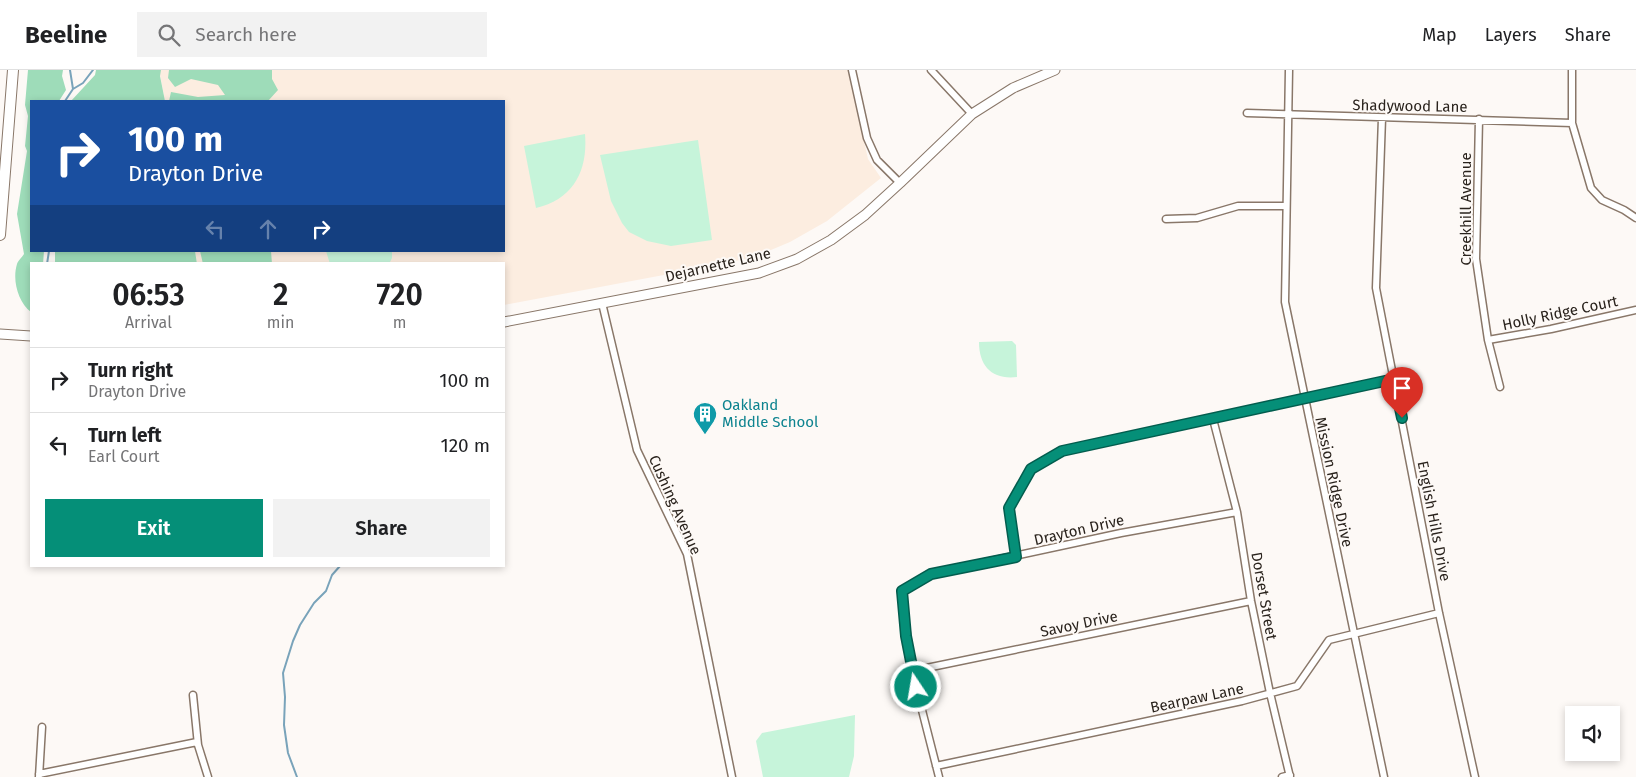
<!DOCTYPE html>
<html lang="en">
<head>
<meta charset="utf-8">
<style>
  :root { --surface:#fff; --page:#f2f2f2; --text:#202124; --muted:#757577; --line:#e0e0e0; --accent:#058f78 }
  body { margin:0; font-family:"Fira Sans",sans-serif; background:var(--page); color:var(--text); height:100vh; display:flex; flex-direction:column; font-size:19px; white-space:nowrap }
  * { box-sizing:border-box; margin:0 }
  p { font-size:16px; color:var(--muted) }
  .icon { flex:none; width:28px; height:28px; fill:none; stroke:currentColor; stroke-width:2; stroke-linecap:round; stroke-linejoin:round }
  .map { position:relative; flex:1; overflow:hidden }
  .side { position:absolute; left:30px; top:192px; width:475px; height:305px; display:flex; flex-direction:column; background:var(--surface); border-radius:0px; box-shadow:0 2px 8px #0003 }
  .side>* { flex:none }
  .top-card { position:absolute; left:30px; top:30px; width:475px; height:152px; border-radius:0px; box-shadow:0 2px 8px #0003; background:#1a4fa0; color:#fff; overflow:hidden }
  .buttons { position:absolute; left:1565px; top:636px; display:grid; gap:10px }
  .buttons a { display:grid; place-items:center; width:55px; height:55px; border-radius:0px; background:var(--surface); box-shadow:0 2px 8px #0003; font-size:25px }
  .pin { position:absolute; display:grid; place-items:center; width:42px; height:42px; color:#fff; margin:-51px -21px; border-radius:50% 50% 50% 0; rotate:-45deg; box-shadow:0 0 5px #0007 }
  .pin .icon { rotate:45deg }
  .me { position:absolute; width:55px; margin:-28px; rotate:348deg; stroke-linejoin:round; filter:drop-shadow(0 0 4px #0008) }
  .turn { display:flex; align-items:center; gap:18px; height:105px; padding:0 15px; font-size:22px }
  .turn .icon { width:65px; height:65px; stroke-width:2.5 }
  .turn b { display:block; font-size:35px; line-height:42px }
  .lanes { display:flex; align-items:center; height:48px; padding:0 15px; background:#0003; justify-content:center; gap:25px; direction:ltr }
  .lanes .off { opacity:.35 }
  .eta { display:flex; justify-content:space-evenly; align-items:center; height:85px; text-align:center }
  .eta b { font-size:30px; font-weight:600; line-height:35px }
  .primary-button { display:flex; gap:10px; margin-top:auto; padding:10px 15px }
  .primary-button a { flex:1; height:58px; border-radius:0px; background:var(--accent); color:#fff; font-size:20px; font-weight:600; line-height:58px; text-align:center }
  .primary-button a+a { background:var(--page); color:var(--text) }
  ul { padding:0; list-style:none }
  li { display:flex; align-items:center; gap:15px; height:65px; padding:0 15px; border-top:1px solid var(--line) }
  li div { flex:1 }
  li b { display:block; font-size:19px }
  li em { font-style:normal }
  header { display:flex; align-items:center; gap:30px; box-sizing:border-box; height:70px; padding:0 25px; background:var(--surface); border-bottom:1px solid var(--line) }
  header strong { font-size:24px }
  nav { display:flex; gap:28px; margin-inline-start:auto; font-size:18px }
  .search { width:350px; height:45px; background:var(--page); display:flex; align-items:center; gap:12px; box-sizing:border-box; padding:0 18px; border-radius:0px; color:var(--muted); font-size:19px }
  .map>svg:first-child { display:block }
  .education { fill:#fcede0 }
  .green { fill:#c6f4da }
  .forest { fill:#9edcb9 }
  .lines { fill:none; stroke-linecap:round; stroke-linejoin:round }
  .stream { stroke:#79a3ba; stroke-width:2 }
  .minor-casing { stroke:#897769; stroke-width:9 }
  .secondary-casing { stroke:#897769; stroke-width:11 }
  .primary-casing { stroke:#897769; stroke-width:12 }
  .minor { stroke:#fff; stroke-width:6 }
  .secondary { stroke:#fff; stroke-width:9 }
  .primary { stroke:#fff; stroke-width:10 }
  .route-casing { stroke:#035d4e; stroke-width:12 }
  .route { stroke:#058f78; stroke-width:9 }
  .labels { text-anchor:middle; dominant-baseline:central; stroke-width:4; stroke-linejoin:round; paint-order:stroke }
  .street-label { font-size:15px; fill:#2a231d; stroke:#fdf9f6 }
  .culture-label { font-size:15px; fill:#0d838f; stroke:#fdf9f6; text-anchor:start }
</style>
</head>
<body>
<header>
<strong>Beeline</strong>
<div class="search"><svg class="icon" aria-label="search" viewBox="0 0 24 24"><circle cx="10" cy="10" r="6"/><path d="M15 15l6 6"/></svg>Search here</div>
<nav><a>Map</a><a>Layers</a><a>Share</a></nav>
</header>
<div class="map">
<svg width="1636" height="707" viewBox="0 0 1636 707">
  <rect width="100%" height="100%" fill="#fdf9f6"/>
  <path class="education" d="M 159,0 L 848,0 L 868,89 L 881,108 L 827,151 L 790,172 L 754,187 L 717,195 L 504,235 L 504,194 L 197,194 L 195,181 L 504,181 L 504,31 L 165,31 Z"/>
  <path class="green" d="M 585,64 C 588,100 574,129 536,138 L 524,76 Z
    M 698,70 L 712,170 L 671,176 L 647,171 L 629,162 L 622,153 L 611,131 L 600,85 Z
    M 326,181 L 392,181 L 392,188 L 389,194 L 330,194 Z
    M 1012,271 L 1016,275 L 1017,307 C 993,310 979,297 979,272 Z
    M 855,645 L 854,686 L 849,707 L 763,707 L 756,671 L 762,663 Z"/>
  <path class="forest" d="M 28,0 L 63,0 L 62,6 L 66,20 L 59,31 L 31,31 L 31,181 L 44,181 L 43,194 L 31,194 L 31,242 C 18,232 12,210 17,194 C 18,191 22,187 24,184 L 17,144 L 27,81 L 25,76 L 28,46 L 25,35 Z
    M 96,0 L 161,0 L 160,6 L 165,31 L 71,31 L 95,5 Z
    M 169,0 L 272,0 L 272,9 L 278,20 L 268,31 L 169,31 L 171,22 L 198,27 L 225,25 L 218,15 L 191,9 L 175,17 L 168,8 Z
    M 55,181 L 195,181 L 197,194 L 55,194 Z
    M 200,181 L 271,181 L 272,194 L 203,194 Z"/>
  <g class="lines">
    <path class="stream" d="M 73,19 L 83,13 L 93,0
      M 65,31 L 73,19 L 70,0
      M 47,194 L 49,181
      M 297,707 L 288,683 L 284,655 L 285,627 L 283,603 L 293,571 L 300,555 L 314,533 L 326,521 L 332,505 L 340,496"/>
    <g class="minor-casing">
      <path id="minor" d="M 852,0 L 867,68 L 877,90 L 900,113
        M 931,0 L 972,44
        M 1289,0 L 1285,232 L 1384,707
        M 1572,0 L 1572,53 L 1591,118 L 1602,130 L 1624,140 L 1636,148
        M 1247,43 L 1572,53
        M 1382,48 L 1376,218 L 1439,543 L 1475,707
        M 1479,49 L 1476,189 L 1488,270 L 1500,317
        M 1166,149 L 1197,148 L 1238,136 L 1286,136
        M 602,233 L 637,380 L 687,484 L 732,707
        M 1488,270 L 1551,259 L 1636,240
        M 1213,349 L 1237,442 L 1251,531 L 1270,623 L 1290,707
        M 1016,487 L 1009,437 L 1031,399 L 1062,381 L 1394,309
        M 912,601 L 1251,531
        M 193,625 L 198,675 L 208,707
        M 936,696 L 1242,631 L 1297,616 L 1329,570 L 1439,543
        M 39,704 L 197,672
        M 39,707 L 42,657
        M 939,707 L 912,601 L 901,521 L 931,504 L 1121,463 L 1237,442
        M 1282,707 L 1290,705"/>
    </g>
    <g class="secondary-casing">
      <path id="secondary" d="M 504,252 L 759,203 L 797,189 L 831,170 L 865,145 L 900,113 L 972,44 L 1013,18 L 1055,0
        M 0,264 L 31,266"/>
    </g>
    <g class="primary-casing">
      <path id="primary" d="M 0,165 L 13,0"/>
    </g>
    <use href="#minor" class="minor"/>
    <use href="#secondary" class="secondary"/>
    <use href="#primary" class="primary"/>
  </g>
  <g class="lines">
    <g class="route-casing">
      <path id="route" d="M 916,617 L 906,566 L 902,521 L 931,504 L 1016,487 L 1009,438 L 1031,399 L 1062,381 L 1394,309 L 1402,348"/>
    </g>
    <use href="#route" class="route"/>
  </g>
  <defs>
    <g id="building-pin" transform="scale(1.25)"><path d="M0 17L-7.5 6A9.5 9.5 0 1 1 7.5 6Z" fill="#0f9aa8" stroke="#fdf9f6"/><path d="M-4-6H4V6H1V3H-1V6H-4ZM-2.5-4.3h1.7v1.8h-1.7ZM.8-4.3h1.7v1.8H.8ZM-2.5-1h1.7V.8h-1.7ZM.8-1h1.7V.8H.8Z" fill="#fff"/></g>
  </defs>
  <g fill-rule="evenodd">
    <use href="#building-pin" x="705" y="344"/>
  </g>
  <g class="labels">
    <g class="street-label">
      <text transform="translate(1410 36) rotate(1)">Shadywood Lane</text>
      <text transform="translate(1466 139) rotate(-90)">Creekhill Avenue</text>
      <text transform="translate(718 195) rotate(-13)">Dejarnette Lane</text>
      <text transform="translate(1560 243) rotate(-12)">Holly Ridge Court</text>
      <text transform="translate(1334 412) rotate(78)">Mission Ridge Drive</text>
      <text transform="translate(675 435) rotate(66)">Cushing Avenue</text>
      <text transform="translate(1434 451) rotate(79)">English Hills Drive</text>
      <text transform="translate(1079 460) rotate(-13)">Drayton Drive</text>
      <text transform="translate(1264 526) rotate(80)">Dorset Street</text>
      <text transform="translate(1079 554) rotate(-12)">Savoy Drive</text>
      <text transform="translate(1197 628) rotate(-12)">Bearpaw Lane</text>
    </g>
    <g class="culture-label">
      <text x="722" y="335">Oakland<tspan x="722" dy="17">Middle School</tspan></text>
    </g>
  </g>
</svg>
<div class="buttons">
<a><svg class="icon" aria-label="sound" viewBox="0 0 24 24"><path d="M4 9h4l5-4v14l-5-4H4zM17 9q2 3 0 6"/></svg></a>
</div>
<div class="pin" style="left:1402px;top:348px;background:#d93025"><svg class="icon" aria-label="arrive" viewBox="0 0 24 24"><path d="M6 21V4h12l-3 4 3 4H6"/></svg></div>
<svg class="me" style="left:916px;top:617px" viewBox="-20 -20 40 40"><circle r="17" fill="#058f78" stroke="#fff" stroke-width="3"/><path d="M0-11L8 9 0 5-8 9z" fill="#fff"/></svg>
<div class="top-card">
<div class="turn"><svg class="icon" aria-label="right" viewBox="0 0 24 24"><path d="M7 20v-9h11M14 6l5 5-5 5"/></svg><div><b>100 m</b>Drayton Drive</div></div>
<div class="lanes"><svg class="icon off" aria-label="left" viewBox="0 0 24 24"><path d="M17 20v-9H6M10 6l-5 5 5 5"/></svg><svg class="icon off" aria-label="ahead" viewBox="0 0 24 24"><path d="M12 20V5M6 11l6-6 6 6"/></svg><svg class="icon" aria-label="right" viewBox="0 0 24 24"><path d="M7 20v-9h11M14 6l5 5-5 5"/></svg></div>
</div>
<section class="side">
<div class="eta">
<div><b>06:53</b><p>Arrival</p></div>
<div><b>2</b><p>min</p></div>
<div><b>720</b><p>m</p></div>
</div>
<ul>
<li><svg class="icon" aria-label="right" viewBox="0 0 24 24"><path d="M7 20v-9h11M14 6l5 5-5 5"/></svg><div><b>Turn right</b><p>Drayton Drive</p></div><em>100 m</em></li>
<li><svg class="icon" aria-label="left" viewBox="0 0 24 24"><path d="M17 20v-9H6M10 6l-5 5 5 5"/></svg><div><b>Turn left</b><p>Earl Court</p></div><em>120 m</em></li>
</ul>
<div class="primary-button"><a>Exit</a><a>Share</a></div>
</section>
</div>
</body>
</html>
